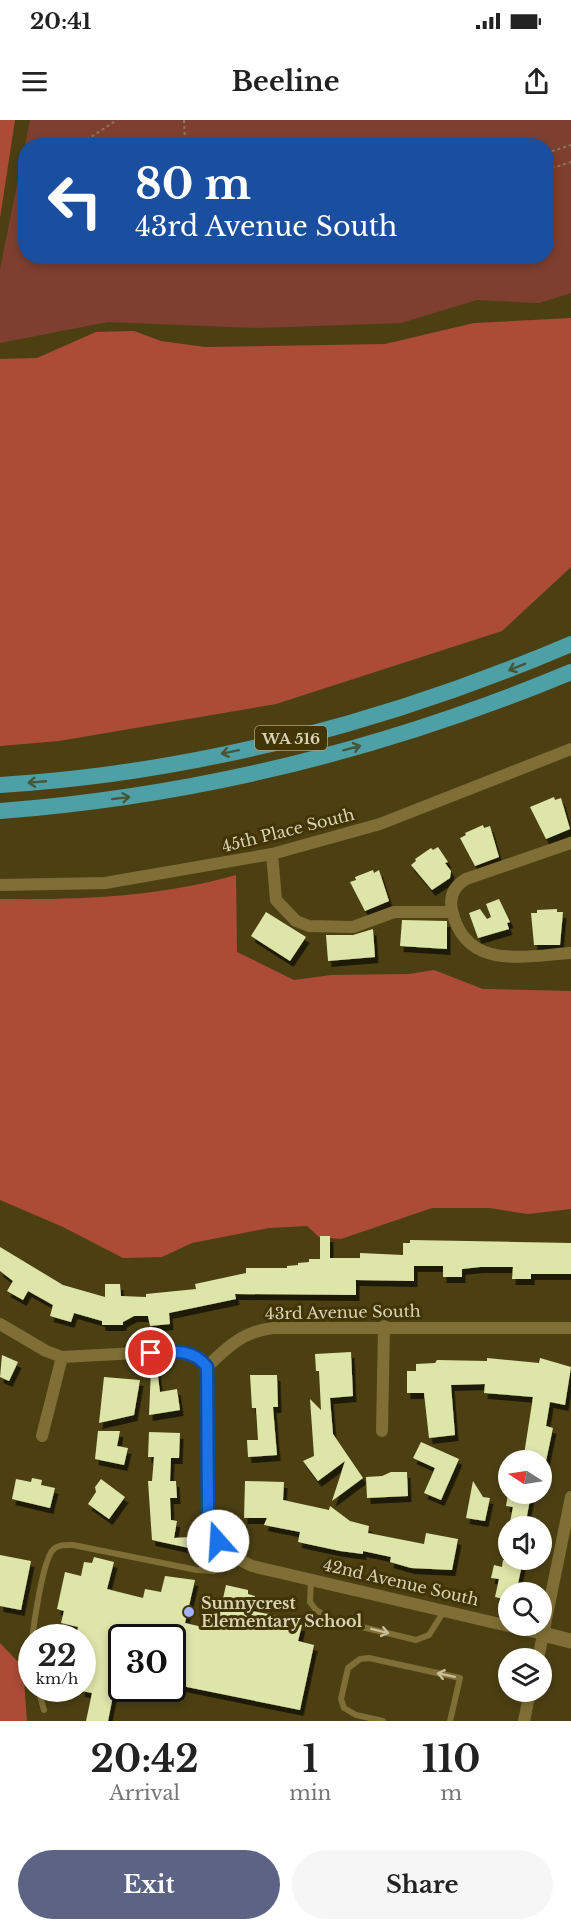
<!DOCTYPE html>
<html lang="en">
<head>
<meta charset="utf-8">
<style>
  :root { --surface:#fff; --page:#f6f6f6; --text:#222; --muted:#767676; --accent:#5c6385 }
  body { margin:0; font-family:"Libre Baskerville",serif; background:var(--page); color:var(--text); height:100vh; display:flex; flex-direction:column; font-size:22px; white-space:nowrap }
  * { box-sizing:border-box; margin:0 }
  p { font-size:20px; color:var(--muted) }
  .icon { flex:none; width:33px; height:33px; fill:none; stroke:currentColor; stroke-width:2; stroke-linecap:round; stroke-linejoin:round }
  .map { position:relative; height:1601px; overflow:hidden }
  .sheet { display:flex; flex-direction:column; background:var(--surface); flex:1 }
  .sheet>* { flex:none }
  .banner { position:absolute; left:18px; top:18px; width:536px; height:126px; border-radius:24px; box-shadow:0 3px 9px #0003; background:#1a4fa0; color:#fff; overflow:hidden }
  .needle { width:39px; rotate:282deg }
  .fabs { position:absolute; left:498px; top:1330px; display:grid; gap:12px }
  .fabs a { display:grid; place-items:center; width:54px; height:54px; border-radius:50%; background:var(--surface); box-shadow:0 3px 9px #0003; font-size:30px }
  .speed { position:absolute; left:18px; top:1504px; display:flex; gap:12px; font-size:30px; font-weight:700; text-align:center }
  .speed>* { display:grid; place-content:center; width:78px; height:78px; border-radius:50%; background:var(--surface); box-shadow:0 3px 9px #0003; line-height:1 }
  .speed small { font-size:15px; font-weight:400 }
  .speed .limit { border:3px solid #111; border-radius:9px; background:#fff; color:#111 }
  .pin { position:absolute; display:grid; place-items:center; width:51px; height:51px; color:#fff; margin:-26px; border:3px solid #fff; border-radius:50%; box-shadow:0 2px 6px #0007 }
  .me { position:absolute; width:66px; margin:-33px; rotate:341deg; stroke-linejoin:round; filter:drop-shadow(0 0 4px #0008) }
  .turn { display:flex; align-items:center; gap:21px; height:126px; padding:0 18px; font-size:27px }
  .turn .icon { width:78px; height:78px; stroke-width:2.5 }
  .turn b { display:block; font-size:42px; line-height:51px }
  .eta { display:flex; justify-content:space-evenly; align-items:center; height:102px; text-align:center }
  .eta b { font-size:36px; font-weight:700; line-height:42px }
  .action { display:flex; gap:12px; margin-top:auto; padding:12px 18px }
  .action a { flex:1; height:69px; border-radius:36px; background:var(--accent); color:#fff; font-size:24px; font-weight:700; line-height:69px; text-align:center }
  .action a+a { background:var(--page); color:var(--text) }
  .status { display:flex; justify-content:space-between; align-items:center; height:42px; padding:0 30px; background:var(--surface); direction:ltr }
  .status svg { height:16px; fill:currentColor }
  header { display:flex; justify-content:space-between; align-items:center; height:78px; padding:0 18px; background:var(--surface); font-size:27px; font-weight:700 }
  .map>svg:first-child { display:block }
  .green { fill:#7e3f30; fill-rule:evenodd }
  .forest { fill:#ac4c37 }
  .building { fill:#dee5a9; filter:url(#shadow) }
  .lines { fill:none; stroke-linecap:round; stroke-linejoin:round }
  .path { stroke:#857b54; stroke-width:2; stroke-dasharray:3 3; stroke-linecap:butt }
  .service { stroke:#7f6f36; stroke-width:6 }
  .minor { stroke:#7f6f36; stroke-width:12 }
  .tertiary { stroke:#7f6f36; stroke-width:15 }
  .trunk { stroke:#4ea0a7; stroke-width:16 }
  .oneway { stroke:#455536 }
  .oneway2 { stroke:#c8be9c }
  .route-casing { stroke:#114b97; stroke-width:15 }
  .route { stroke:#1a73e8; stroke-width:10 }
  .poi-dot { fill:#a2b2fd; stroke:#413506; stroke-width:2 }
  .labels { text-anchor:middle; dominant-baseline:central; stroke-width:6; stroke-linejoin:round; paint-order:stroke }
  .shield { fill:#413506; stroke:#aca380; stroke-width:1.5 }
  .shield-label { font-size:15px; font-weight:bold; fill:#dad2b5 }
  .street-label { font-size:16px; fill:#dad2b5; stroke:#413506 }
  .poi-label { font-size:16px; font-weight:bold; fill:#dad2b5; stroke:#413506; text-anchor:start }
</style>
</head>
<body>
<div class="status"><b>20:41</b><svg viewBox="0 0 49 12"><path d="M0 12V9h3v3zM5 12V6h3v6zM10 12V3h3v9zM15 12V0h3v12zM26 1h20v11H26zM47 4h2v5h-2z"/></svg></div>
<header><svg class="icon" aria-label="menu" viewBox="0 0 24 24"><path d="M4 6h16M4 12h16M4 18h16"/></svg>Beeline<svg class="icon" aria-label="share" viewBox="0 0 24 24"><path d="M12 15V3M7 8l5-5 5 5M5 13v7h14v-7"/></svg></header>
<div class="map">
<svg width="571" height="1601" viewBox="0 0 571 1601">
  <defs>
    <filter id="shadow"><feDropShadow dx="3.5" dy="6" stdDeviation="0" flood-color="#0009"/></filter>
  </defs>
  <rect width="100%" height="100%" fill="#4c4013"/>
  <path class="green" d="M 30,0 L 571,0 L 571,173 L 539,183 L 477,180 L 401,203 L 257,208 L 108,202 L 0,223 L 0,149 ZM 26,26 L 546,26 L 546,136 L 26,136 Z"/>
  <path class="forest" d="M 0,0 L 15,0 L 0,98 Z
    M 571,198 L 571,447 L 502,511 L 276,584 L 59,621 L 0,626 L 0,239 L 37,238 L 96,212 L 134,211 L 161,221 L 205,227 L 385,224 L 474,203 Z
    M 236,755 L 237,832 L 294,860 L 331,855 L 409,854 L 434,850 L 483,869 L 571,871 L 571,1089 L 528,1094 L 489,1088 L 432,1088 L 341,1119 L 319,1117 L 307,1106 L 269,1108 L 192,1123 L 162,1137 L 123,1138 L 63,1107 L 0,1080 L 0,779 C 80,780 159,777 236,755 Z
    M 0,1523 L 23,1547 L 27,1601 L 0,1601 Z"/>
  <path class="building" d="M 554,677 L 555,680 L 561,678 L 570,709 L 546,719 L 530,687 Z
    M 483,705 L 484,708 L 490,706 L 499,737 L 475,746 L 460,718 L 466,715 L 465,713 Z
    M 438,727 L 448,742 L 445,743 L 451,751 L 450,758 L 432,770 L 411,745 L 416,741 L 415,739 L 431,728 L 433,730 Z
    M 373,750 L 374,753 L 379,750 L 389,781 L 365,791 L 350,762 L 356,760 L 355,757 Z
    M 499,779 L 510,802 L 507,803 L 509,809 L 478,818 L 469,793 L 480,789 L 487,799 L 491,797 L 486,784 Z
    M 557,789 L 557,792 L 563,792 L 560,825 L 534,825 L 531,793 L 537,793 L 537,790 Z
    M 266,792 L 306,817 L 290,841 L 251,816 Z
    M 402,800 L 447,801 L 447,829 L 400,826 Z
    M 373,809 L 375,837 L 328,841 L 326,815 L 353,815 Z
    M 320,1116 L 330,1116 L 330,1138 L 360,1138 L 360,1133 L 403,1135 L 403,1123 L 410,1123 L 410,1120 L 571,1123 L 571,1154 L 531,1154 L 531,1159 L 512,1159 L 513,1147 L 480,1147 L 462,1149 L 462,1157 L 443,1157 L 443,1146 L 414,1146 L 414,1161 L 356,1160 L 356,1175 L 235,1174 L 236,1179 L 169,1193 L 170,1204 L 150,1206 L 148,1196 L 134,1196 L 123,1202 L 123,1205 L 102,1205 L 102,1201 L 74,1193 L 71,1202 L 50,1196 L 53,1185 L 28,1171 L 23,1180 L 7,1171 L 13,1161 L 0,1151 L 0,1127 L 63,1165 L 105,1177 L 105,1164 L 120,1164 L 121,1176 L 146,1177 L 146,1174 L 196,1169 L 195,1164 L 246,1153 L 246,1148 L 287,1148 L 287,1146 L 298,1145 L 298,1143 L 309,1142 L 309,1139 L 320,1139 Z
    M 351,1232 L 353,1276 L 330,1278 L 333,1314 L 363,1358 L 332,1381 L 345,1341 L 318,1361 L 303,1341 L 314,1336 L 310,1279 L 321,1290 L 319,1251 L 316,1251 L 315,1234 Z
    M 2,1235 L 18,1242 L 9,1261 L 0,1257 Z
    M 487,1238 L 539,1243 L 540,1238 L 571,1247 L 565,1285 L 550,1282 L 546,1306 L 553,1308 L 546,1341 L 523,1341 L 533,1277 L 484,1273 L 485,1264 L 451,1265 L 455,1315 L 429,1318 L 424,1273 L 407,1273 L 407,1251 L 416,1251 L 416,1244 L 435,1243 L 437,1240 L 487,1241 Z
    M 151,1249 L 157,1249 L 160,1272 L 177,1269 L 180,1290 L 149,1295 Z
    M 250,1255 L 277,1255 L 278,1287 L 273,1287 L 277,1335 L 248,1337 L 247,1320 L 258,1320 L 256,1288 L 252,1288 Z
    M 104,1257 L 140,1260 L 134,1295 L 99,1303 Z
    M 98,1311 L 120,1311 L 117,1326 L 128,1328 L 124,1345 L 95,1339 Z
    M 149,1312 L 180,1313 L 179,1338 L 171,1338 L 170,1361 L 176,1361 L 177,1378 L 170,1378 L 171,1400 L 177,1401 L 174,1418 L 188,1417 L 189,1428 L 152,1420 L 148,1361 L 152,1361 L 154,1337 L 148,1337 Z
    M 421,1322 L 459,1339 L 441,1380 L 424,1373 L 435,1348 L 413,1338 Z
    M 391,1352 L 407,1352 L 408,1376 L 367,1378 L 366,1357 L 382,1356 Z
    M 32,1358 L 42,1360 L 41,1365 L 55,1368 L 50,1388 L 12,1379 L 16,1359 L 31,1362 Z
    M 101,1359 L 125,1377 L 109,1399 L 88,1384 L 96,1372 L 95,1367 Z
    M 245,1361 L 284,1362 L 283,1380 L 329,1390 L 330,1386 L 350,1401 L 369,1406 L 368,1413 L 424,1424 L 426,1413 L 458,1419 L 452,1450 L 411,1448 L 390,1442 L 391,1437 L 363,1431 L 363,1434 L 340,1431 L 298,1422 L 300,1412 L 264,1405 L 267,1398 L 244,1398 Z
    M 473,1361 L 483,1377 L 490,1378 L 485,1401 L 466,1398 Z
    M 508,1374 L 531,1374 L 525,1407 L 509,1407 L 513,1387 L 506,1386 Z
    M 0,1435 L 31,1441 L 21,1490 L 0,1486 Z
    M 94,1437 L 114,1442 L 107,1469 L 143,1478 L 145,1469 L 161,1472 L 165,1456 L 195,1460 L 185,1503 L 216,1510 L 226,1465 L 248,1470 L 248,1474 L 255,1476 L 252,1491 L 296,1499 L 295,1504 L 302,1505 L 298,1521 L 314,1525 L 300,1590 L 172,1564 L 172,1518 L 122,1518 L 122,1573 L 114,1571 L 108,1601 L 86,1601 L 92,1573 L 81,1571 L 85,1552 L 82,1552 L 82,1518 L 76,1518 L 78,1507 L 61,1503 L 64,1491 L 57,1489 L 65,1452 L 81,1456 L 84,1442 L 92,1443 Z
    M 503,1440 L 523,1440 L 516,1473 L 508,1473 L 508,1480 L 495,1477 L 499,1459 L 491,1458 L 494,1445 L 502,1447 Z"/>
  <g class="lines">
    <path class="path" d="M 184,0 L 185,26
      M 85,26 L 88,19 L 117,0
      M 546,33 L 571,25
      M 546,50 L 571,42"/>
    <path class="service" d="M 311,1460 L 310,1482 L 316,1490 L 333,1500 L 416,1520 L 429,1515 L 444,1491
      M 32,1542 C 29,1525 42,1444 52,1431 C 57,1424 66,1425 73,1425 L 197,1450 L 214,1451 L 238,1441
      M 38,1569 L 44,1590
      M 383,1601 L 356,1595 L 344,1588 L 341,1579 L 348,1548 L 360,1539 L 369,1538 L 460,1558 L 450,1601"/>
    <path class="minor" d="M 571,723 L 466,759 C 454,766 449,776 452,790 C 465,851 524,836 571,833
      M 272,734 L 276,780 L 296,801 L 309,806 L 353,807 L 394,792 L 452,792
      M 0,765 L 105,763 L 272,734 L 380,704 L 571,629
      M 0,1204 L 46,1231 L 62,1237 L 174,1231 L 200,1238 L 207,1247
      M 207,1247 L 208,1391 L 218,1421 L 226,1433 L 252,1446 L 543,1514
      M 207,1247 C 227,1227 244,1211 273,1208 L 571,1208
      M 382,1311 L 384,1206
      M 42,1316 L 62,1237
      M 538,1539 L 571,1377
      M 524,1601 L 530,1572"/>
    <path class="tertiary" d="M 543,1514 L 571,1521"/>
    <path class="trunk" d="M 0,665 C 196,653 391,601 571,524
      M 0,691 C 197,676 389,628 571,552"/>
  </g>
  <defs><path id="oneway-shaft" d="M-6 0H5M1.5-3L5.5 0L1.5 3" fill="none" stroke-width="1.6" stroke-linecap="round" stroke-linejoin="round" transform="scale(1.5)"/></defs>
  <g class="oneway">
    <use href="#oneway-shaft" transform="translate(517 547) rotate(158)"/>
    <use href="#oneway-shaft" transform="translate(352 628) rotate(-15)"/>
    <use href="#oneway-shaft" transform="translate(230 632) rotate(168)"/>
    <use href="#oneway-shaft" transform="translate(37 662) rotate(175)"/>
    <use href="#oneway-shaft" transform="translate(121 678) rotate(-7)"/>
  </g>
  <g class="oneway2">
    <use href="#oneway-shaft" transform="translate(380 1511) rotate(14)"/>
    <use href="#oneway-shaft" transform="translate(446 1555) rotate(-168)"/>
  </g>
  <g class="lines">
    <g class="route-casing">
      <path id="route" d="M 151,1233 C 172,1231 193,1228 207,1247 L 208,1391 L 218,1421"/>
    </g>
    <use href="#route" class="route"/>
  </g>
  <circle class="poi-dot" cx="189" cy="1492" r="6"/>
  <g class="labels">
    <rect class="shield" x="255" y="606" width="72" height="24" rx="4.5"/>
    <g class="shield-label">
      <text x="291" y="618">WA 516</text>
    </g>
    <g class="street-label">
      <text transform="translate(288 710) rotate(-14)">45th Place South</text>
      <text transform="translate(343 1192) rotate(-1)">43rd Avenue South</text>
      <text transform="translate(401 1462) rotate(13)">42nd Avenue South</text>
    </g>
    <g class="poi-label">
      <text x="201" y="1483">Sunnycrest<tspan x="201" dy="18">Elementary School</tspan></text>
    </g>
  </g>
</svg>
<div class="fabs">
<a><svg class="needle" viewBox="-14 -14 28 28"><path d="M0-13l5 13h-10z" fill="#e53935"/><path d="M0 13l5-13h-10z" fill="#767676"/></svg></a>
<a><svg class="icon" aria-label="sound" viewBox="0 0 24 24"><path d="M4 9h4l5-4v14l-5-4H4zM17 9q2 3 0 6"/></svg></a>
<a><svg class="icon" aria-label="search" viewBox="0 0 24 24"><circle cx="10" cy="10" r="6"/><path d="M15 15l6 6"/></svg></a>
<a><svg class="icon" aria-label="layers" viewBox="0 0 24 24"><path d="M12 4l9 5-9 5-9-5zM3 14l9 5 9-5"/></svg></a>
</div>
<div class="speed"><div>22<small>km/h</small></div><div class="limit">30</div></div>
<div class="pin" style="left:151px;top:1233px;background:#d93025"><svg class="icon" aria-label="arrive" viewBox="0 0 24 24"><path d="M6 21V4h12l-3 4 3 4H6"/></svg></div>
<svg class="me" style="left:218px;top:1421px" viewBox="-20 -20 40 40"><circle r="19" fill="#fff"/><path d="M0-13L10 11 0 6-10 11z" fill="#1a73e8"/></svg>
<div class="banner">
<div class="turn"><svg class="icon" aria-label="left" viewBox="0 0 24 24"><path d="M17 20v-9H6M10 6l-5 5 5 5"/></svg><div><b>80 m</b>43rd Avenue South</div></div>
</div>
</div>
<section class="sheet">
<div class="eta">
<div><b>20:42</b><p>Arrival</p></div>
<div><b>1</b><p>min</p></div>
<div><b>110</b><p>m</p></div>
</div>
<div class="action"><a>Exit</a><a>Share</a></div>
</section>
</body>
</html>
